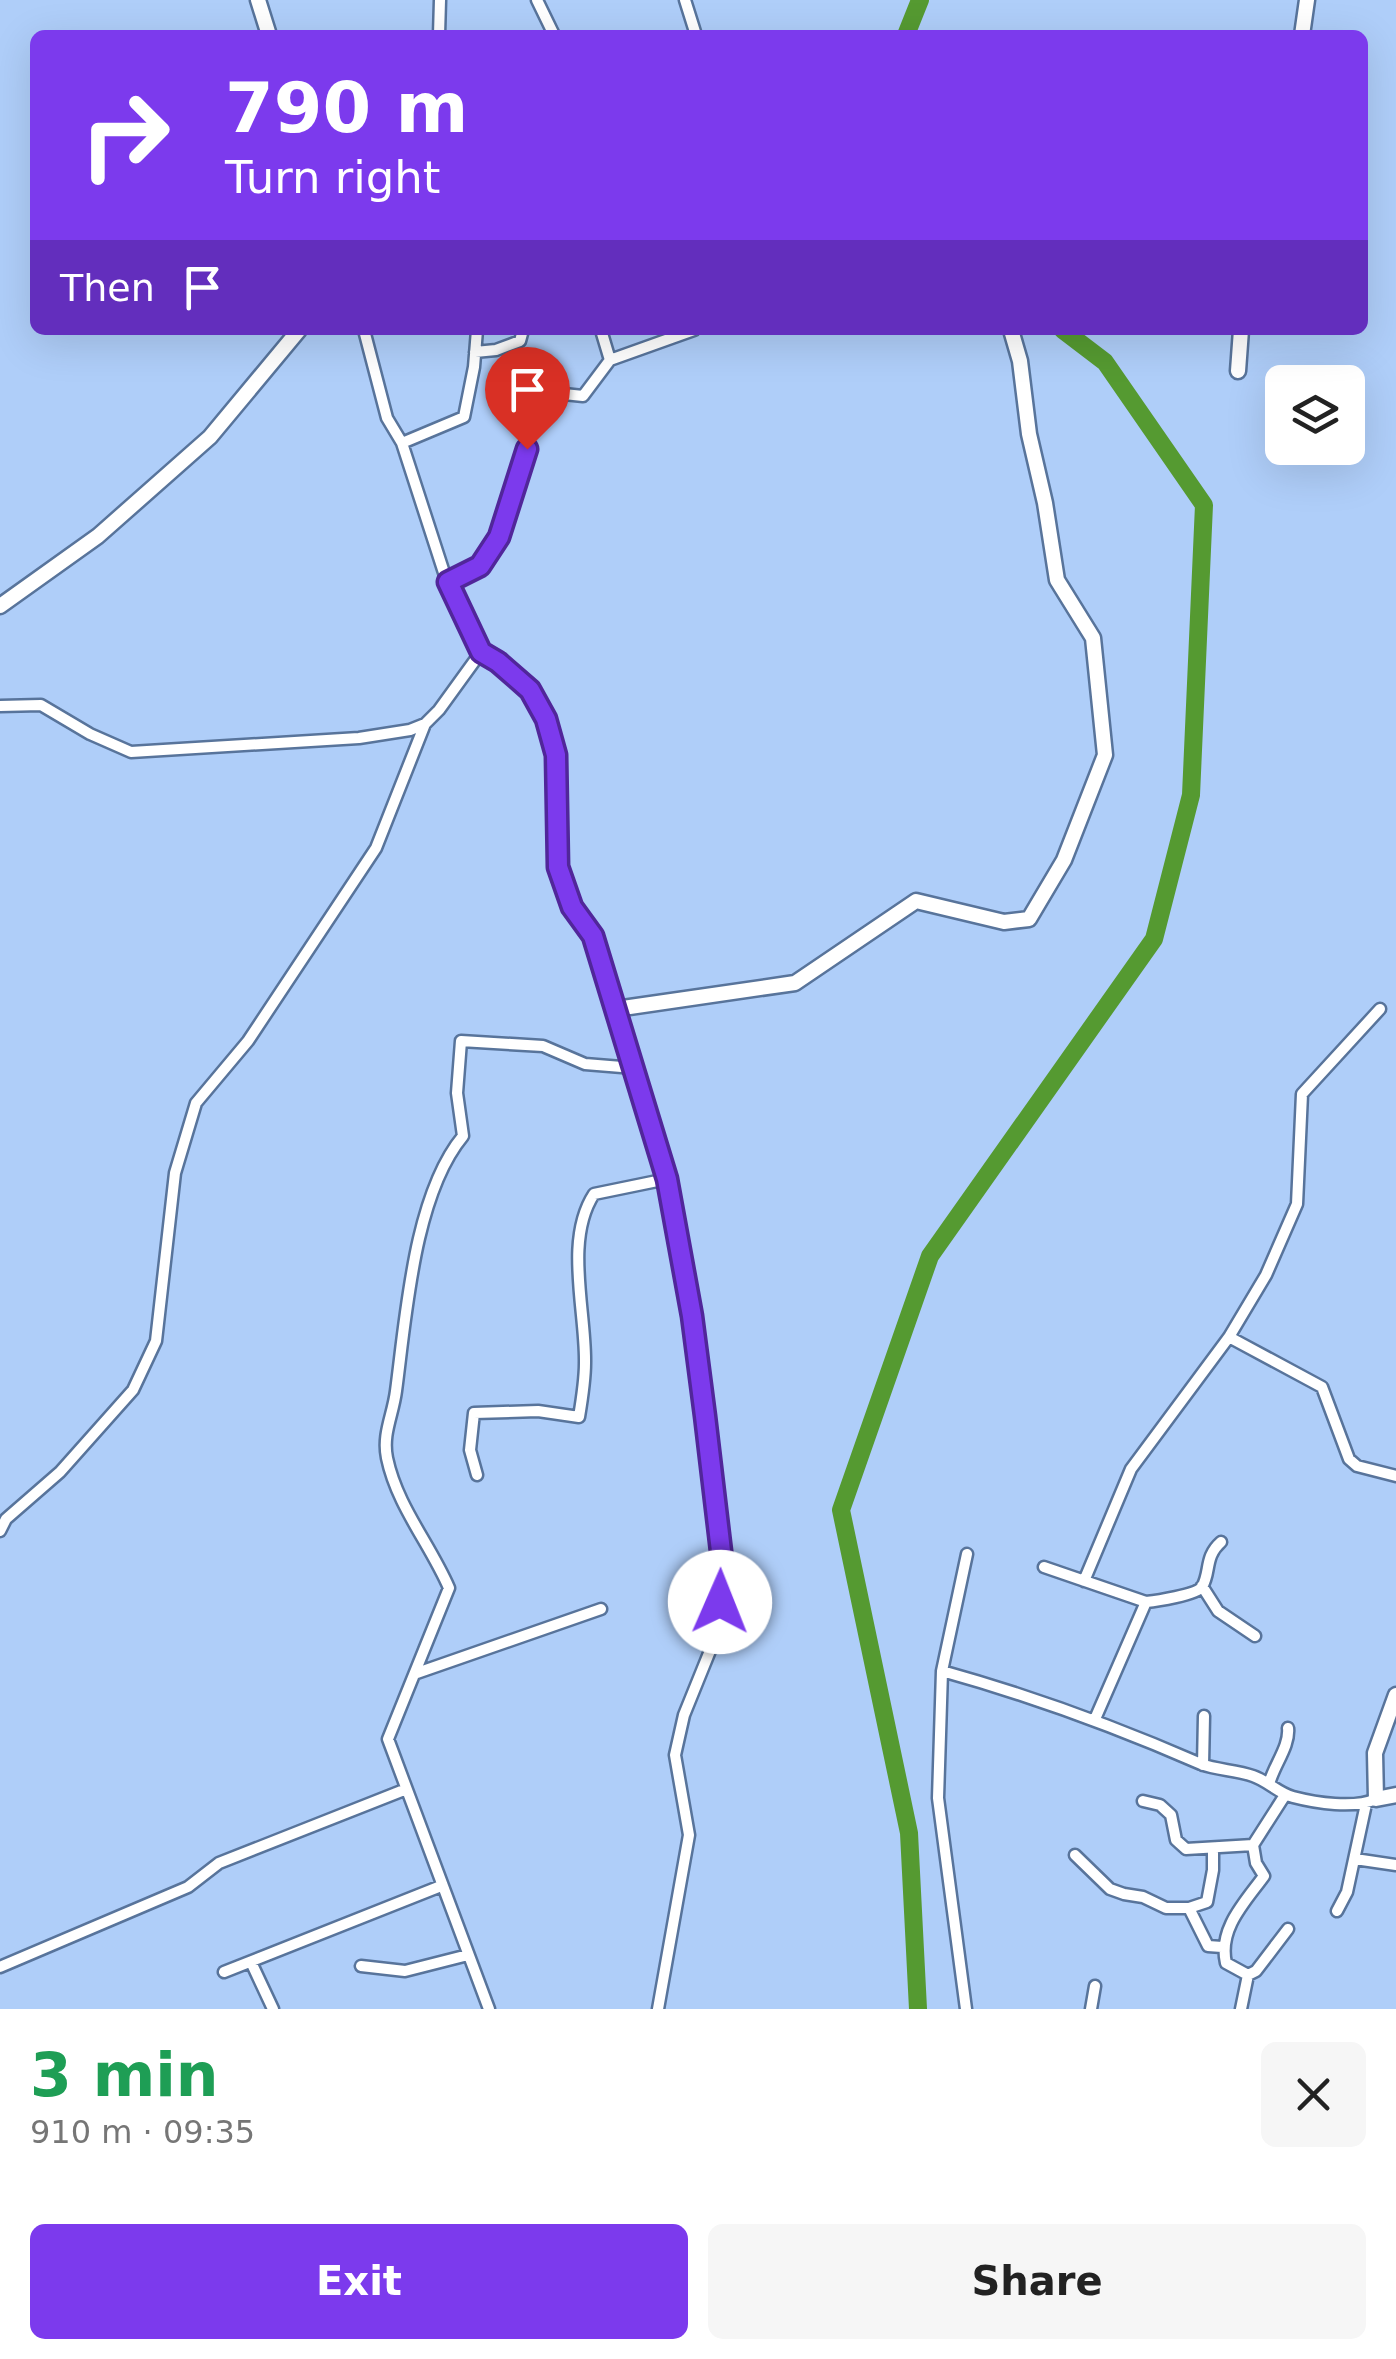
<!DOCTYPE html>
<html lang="en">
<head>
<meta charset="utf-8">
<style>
  :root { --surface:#fff; --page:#f6f6f6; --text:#222; --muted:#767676; --accent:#7c3aed }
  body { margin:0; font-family:"DejaVu Sans",sans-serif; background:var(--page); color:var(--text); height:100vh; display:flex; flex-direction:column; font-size:38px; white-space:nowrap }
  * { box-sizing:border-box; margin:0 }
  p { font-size:32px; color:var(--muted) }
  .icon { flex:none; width:55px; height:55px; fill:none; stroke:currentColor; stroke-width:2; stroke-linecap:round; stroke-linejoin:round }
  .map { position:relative; height:2009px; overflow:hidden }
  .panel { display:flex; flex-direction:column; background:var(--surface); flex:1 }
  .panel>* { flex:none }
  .banner { position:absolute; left:30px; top:30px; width:1338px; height:305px; border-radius:15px; box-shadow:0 10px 40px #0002; background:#7c3aed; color:#fff; overflow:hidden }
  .buttons { position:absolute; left:1265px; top:365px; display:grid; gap:20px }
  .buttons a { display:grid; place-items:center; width:100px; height:100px; border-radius:15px; background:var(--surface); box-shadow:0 10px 40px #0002; font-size:50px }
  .pin { position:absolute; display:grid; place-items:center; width:85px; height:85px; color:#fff; margin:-102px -42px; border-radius:50% 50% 50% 0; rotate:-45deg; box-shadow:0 0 10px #0007 }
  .pin .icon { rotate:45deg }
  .me { position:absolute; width:110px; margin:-55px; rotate:1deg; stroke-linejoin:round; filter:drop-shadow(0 0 8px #0008) }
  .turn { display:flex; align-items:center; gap:35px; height:210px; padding:0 30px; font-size:45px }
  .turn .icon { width:130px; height:130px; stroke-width:2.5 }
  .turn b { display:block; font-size:70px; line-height:85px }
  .then { display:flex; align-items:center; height:95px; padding:0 30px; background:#0003; gap:20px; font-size:38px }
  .round { display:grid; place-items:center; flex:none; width:105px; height:105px; border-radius:15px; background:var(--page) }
  .summary { display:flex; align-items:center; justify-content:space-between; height:170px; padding:0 30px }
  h1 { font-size:60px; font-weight:700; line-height:75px; color:#1e9e55 }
  .action { display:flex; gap:20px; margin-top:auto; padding:20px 30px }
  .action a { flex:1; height:115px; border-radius:15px; background:var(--accent); color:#fff; font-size:40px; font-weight:700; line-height:115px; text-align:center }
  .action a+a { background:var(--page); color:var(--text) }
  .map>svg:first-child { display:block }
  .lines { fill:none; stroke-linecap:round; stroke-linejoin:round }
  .river { stroke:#559a31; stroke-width:18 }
  .street-casing { stroke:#58749b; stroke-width:15 }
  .secondary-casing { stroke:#58749b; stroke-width:19 }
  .street { stroke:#fff; stroke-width:10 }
  .secondary { stroke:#fff; stroke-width:14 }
  .route-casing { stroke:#51269a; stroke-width:25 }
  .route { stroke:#7c3aed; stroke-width:18 }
</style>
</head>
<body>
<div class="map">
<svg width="1396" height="2009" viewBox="0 0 1396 2009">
  <rect width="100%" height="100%" fill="#afcef9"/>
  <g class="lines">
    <path class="river" d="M 906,35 L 920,0
      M 918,2009 L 909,1833 L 841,1510 L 930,1256 L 1154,939 L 1191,795 L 1204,505 L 1105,362 L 1063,330"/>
    <g class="street-casing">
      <path id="street" d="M 537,0 L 554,35
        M 685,0 L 696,35
        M 439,35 L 440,0
        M 364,330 L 387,418 L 402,443 L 447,582 L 481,652 L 498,662 L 530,690 L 546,719 L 556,755 L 558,867 L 572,907 L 593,936 L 634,1068 L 667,1179 L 692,1316 L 723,1568 L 716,1636 L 684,1715 L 675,1755 L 689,1835 L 658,2009
        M 601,330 L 610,360
        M 475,352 L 496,350 L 520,341 L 523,330
        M 402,443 L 464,417 L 474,367 L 477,330
        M 447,582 L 480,565 L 499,537 L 527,449 L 529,415 L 545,392 L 583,396 L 610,360 L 694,330
        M 0,706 L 41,705 L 90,734 L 131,752 L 359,738 L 410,730 L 425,724 L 439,710 L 481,652
        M 1229,1337 L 1322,1387 L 1349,1459 L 1357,1466 L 1396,1476
        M 477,1475 L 470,1450 L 474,1413 L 538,1411 L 579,1417 C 582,1399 585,1380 585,1363 C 586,1311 564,1240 594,1194 L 667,1179
        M 0,1531 L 6,1519 L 60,1472 L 133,1390 L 156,1341 L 175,1173 L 196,1103 L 248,1041 L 376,848 L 425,724
        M 1044,1567 L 1146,1602 C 1156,1601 1196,1595 1202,1587 C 1211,1572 1204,1557 1221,1542
        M 1084,1581 L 1131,1469 L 1229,1337 L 1266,1275 L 1297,1204 L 1302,1094 L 1380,1009
        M 1202,1586 L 1218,1611 L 1255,1636
        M 942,1671 C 1032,1696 1116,1727 1201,1764 C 1217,1770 1236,1770 1253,1776 C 1268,1781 1278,1793 1293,1797 C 1316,1803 1354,1809 1376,1799
        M 417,1673 L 601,1609
        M 1095,1719 L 1146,1602
        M 1203,1765 L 1204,1716
        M 1269,1784 C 1274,1765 1290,1746 1288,1728
        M 1143,1801 L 1160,1805 L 1171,1815 L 1176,1840 L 1186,1849 L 1253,1845
        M 1075,1855 L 1110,1889 L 1124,1894 L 1143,1897 L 1166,1908 L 1189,1908 L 1207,1902 L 1213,1870 L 1213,1848
        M 1355,1859 L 1396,1865
        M 1189,1908 L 1208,1946 L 1222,1947
        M 1337,1911 L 1347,1892 L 1366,1804
        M 251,1962 L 273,2009
        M 361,1966 L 405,1971 L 468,1955
        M 0,1967 L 188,1887 L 219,1863 L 404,1790
        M 224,1972 L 441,1886
        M 1248,1975 L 1226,1963 C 1218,1929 1245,1902 1264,1876 L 1256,1863 L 1253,1845 L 1285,1795
        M 489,2009 L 388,1739 L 449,1588 C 430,1544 397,1506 387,1458 C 382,1434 393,1415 396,1391 C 406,1316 414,1195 463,1136 L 457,1093 L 461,1041 L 543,1046 L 585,1064 L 634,1068
        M 966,2009 L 938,1798 L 942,1671 L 967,1554
        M 1091,2009 L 1095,1986
        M 1241,2009 L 1248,1975 L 1256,1971 L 1288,1929"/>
    </g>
    <g class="secondary-casing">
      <path id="secondary" d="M 258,0 L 269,35
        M 1302,35 L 1307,0
        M 1238,371 L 1241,330
        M 0,606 L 98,536 L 210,437 L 299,330
        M 616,1009 L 795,983 L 916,901 L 1004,922 L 1029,919 L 1064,860 L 1105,755 L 1093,638 L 1057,580 L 1045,503 L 1029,434 L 1020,361 L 1011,330
        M 1396,1695 L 1375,1753 L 1376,1799 L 1396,1795"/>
    </g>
    <use href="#street" class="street"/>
    <use href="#secondary" class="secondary"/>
  </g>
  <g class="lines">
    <g class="route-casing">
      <path id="route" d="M 527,449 L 499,537 L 480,566 L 448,582 L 481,652 L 498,662 L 530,690 L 546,719 L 556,755 L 558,867 L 572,907 L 593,936 L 667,1179 L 692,1316 L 705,1416 L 723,1568 L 720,1602"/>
    </g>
    <use href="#route" class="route"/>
  </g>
</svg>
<div class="buttons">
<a><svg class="icon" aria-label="layers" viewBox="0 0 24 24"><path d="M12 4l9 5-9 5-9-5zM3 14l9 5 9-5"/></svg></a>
</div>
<div class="pin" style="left:527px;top:449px;background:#d93025"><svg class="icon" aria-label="arrive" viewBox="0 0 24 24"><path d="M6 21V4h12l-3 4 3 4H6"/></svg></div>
<svg class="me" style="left:720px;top:1602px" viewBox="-20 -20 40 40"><circle r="19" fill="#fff"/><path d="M0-13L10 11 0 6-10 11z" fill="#7c3aed"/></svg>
<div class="banner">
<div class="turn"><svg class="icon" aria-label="right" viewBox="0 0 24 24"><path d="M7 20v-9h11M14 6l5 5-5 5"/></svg><div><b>790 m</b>Turn right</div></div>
<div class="then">Then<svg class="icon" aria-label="arrive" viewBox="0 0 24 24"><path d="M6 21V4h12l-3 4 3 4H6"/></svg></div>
</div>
</div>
<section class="panel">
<div class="summary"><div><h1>3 min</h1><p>910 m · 09:35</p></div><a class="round"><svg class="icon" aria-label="close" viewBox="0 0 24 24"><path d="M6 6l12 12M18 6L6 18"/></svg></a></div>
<div class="action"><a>Exit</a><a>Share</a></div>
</section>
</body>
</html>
